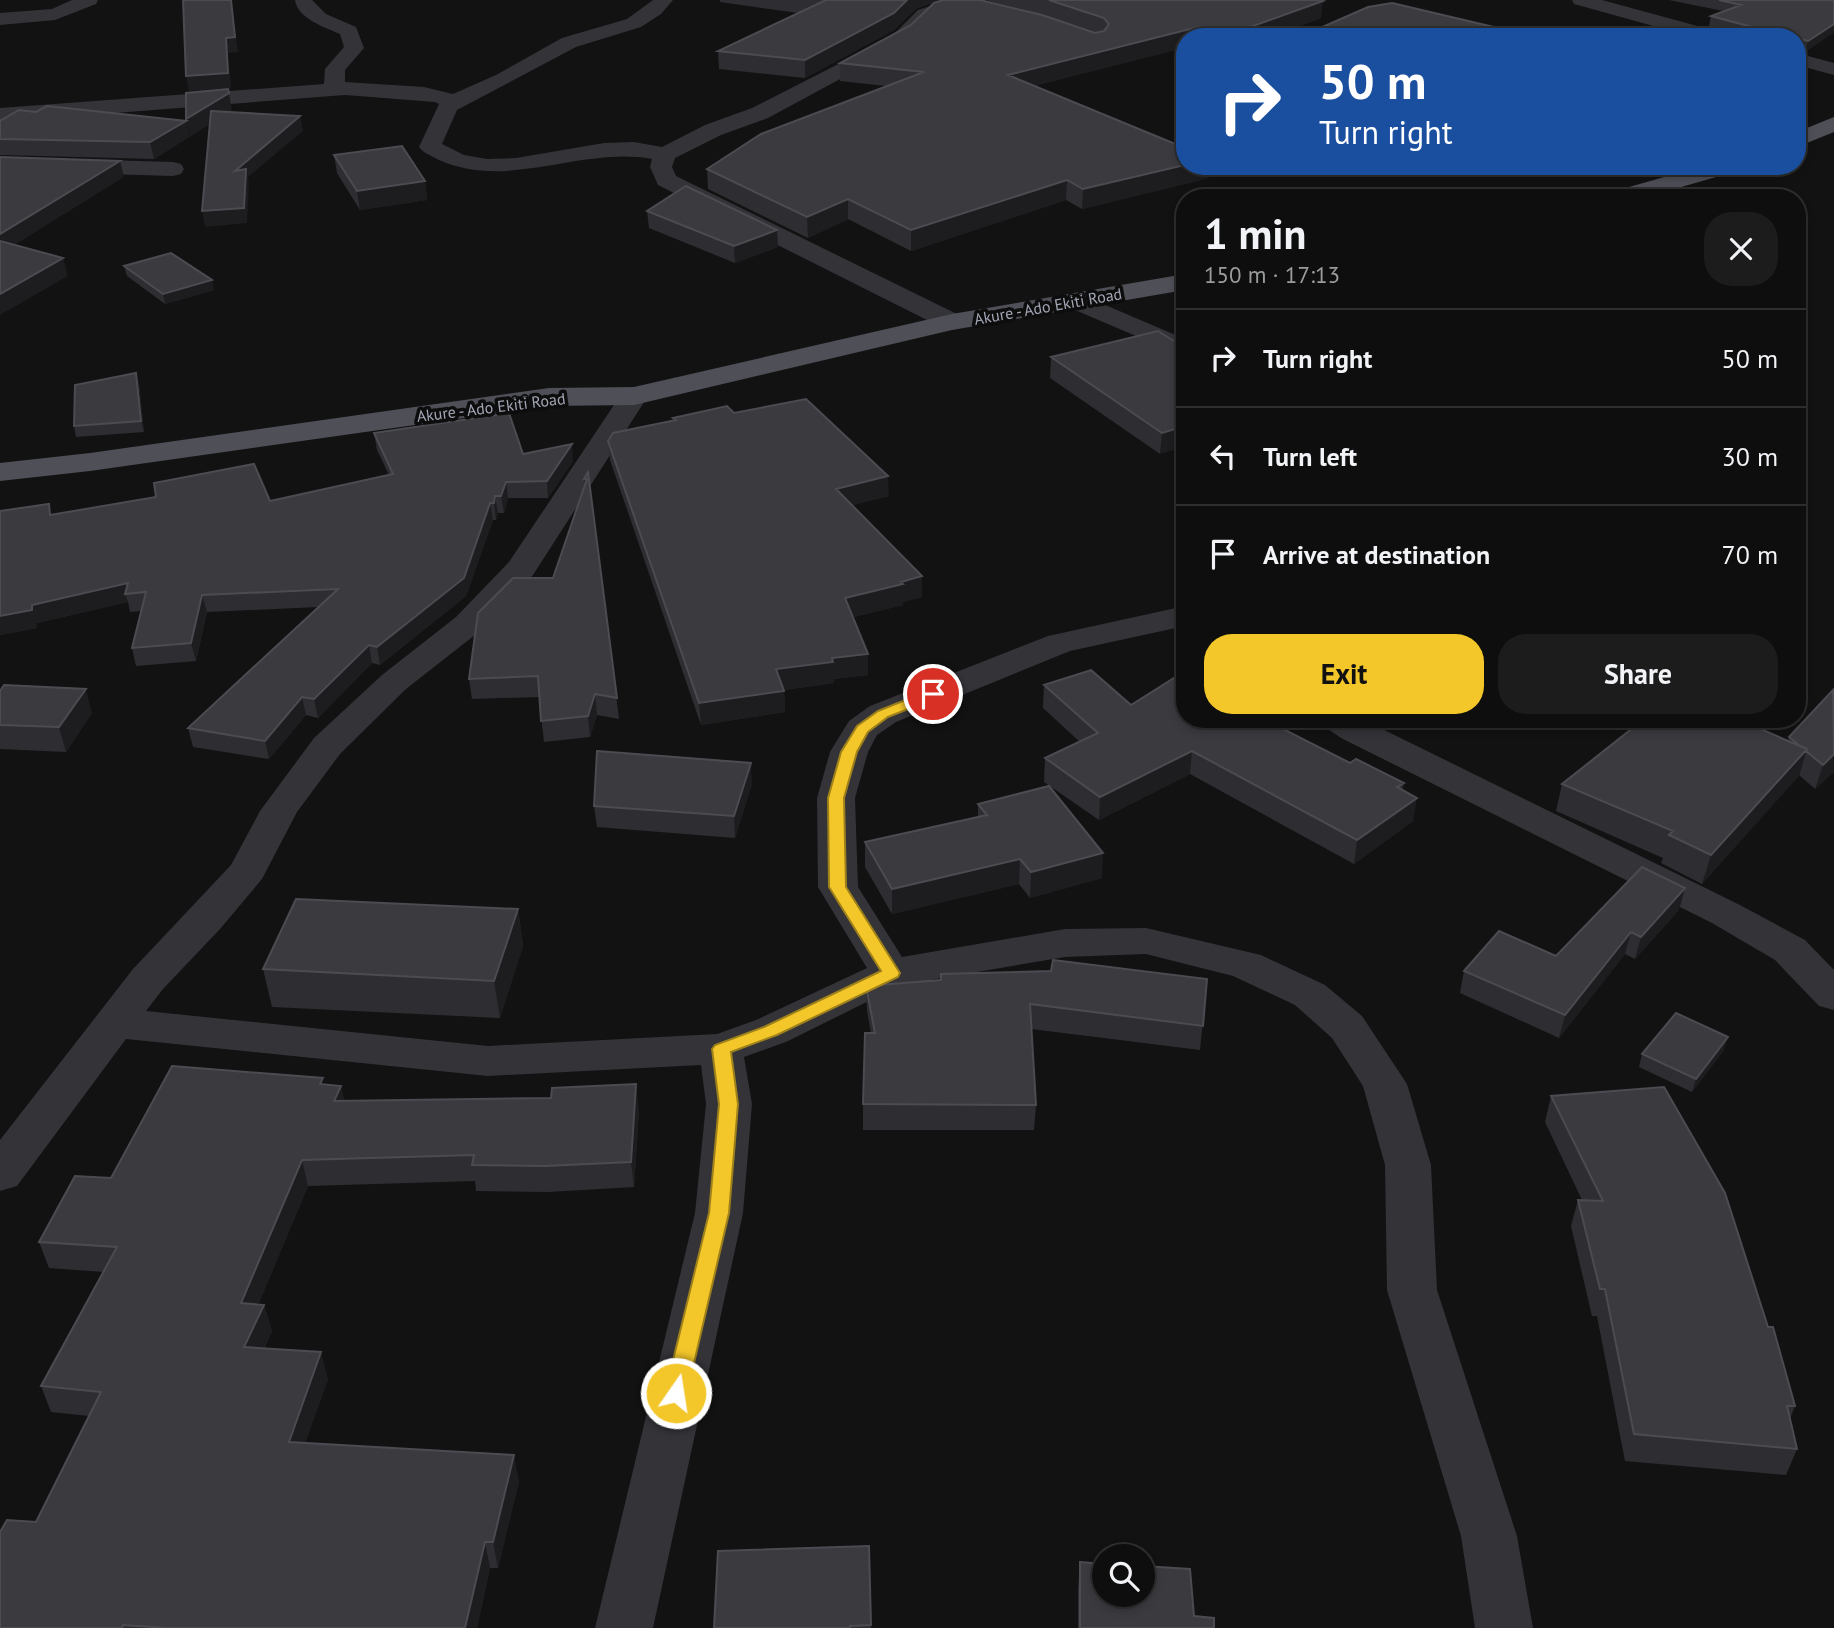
<!DOCTYPE html>
<html lang="en">
<head>
<meta charset="utf-8">
<style>
  :root { --surface:#0e0e0e; --page:#1c1c1c; --text:#f1f3f6; --muted:#9b9c9e; --line:#2e2e2e; --accent:#f3c62a }
  body { margin:0; font-family:"PT Sans",sans-serif; background:var(--page); color:var(--text); height:100vh; display:flex; flex-direction:column; font-size:26px; white-space:nowrap }
  * { box-sizing:border-box; margin:0 }
  p { font-size:23px; color:var(--muted) }
  .icon { flex:none; width:38px; height:38px; fill:none; stroke:currentColor; stroke-width:2; stroke-linecap:round; stroke-linejoin:round }
  .map { position:relative; flex:1; overflow:hidden }
  .side { position:absolute; left:1176px; top:189px; width:630px; height:539px; display:flex; flex-direction:column; background:var(--surface); border-radius:28px; box-shadow:0 4px 10px #0003,0 0 0 2px var(--line) }
  .side>* { flex:none }
  .top-card { position:absolute; left:1176px; top:28px; width:630px; height:147px; border-radius:28px; box-shadow:0 4px 10px #0003,0 0 0 2px var(--line); background:#1a4fa0; color:#fff; overflow:hidden }
  .fabs { position:absolute; left:1092px; top:1544px; display:grid; gap:14px }
  .fabs a { display:grid; place-items:center; width:63px; height:63px; border-radius:50%; background:var(--surface); box-shadow:0 4px 10px #0003,0 0 0 2px var(--line); font-size:35px }
  .pin { position:absolute; display:grid; place-items:center; width:60px; height:60px; color:#fff; margin:-30px; border:4px solid #fff; border-radius:50%; box-shadow:0 2px 7px #0007 }
  .me { position:absolute; width:77px; margin:-38px; rotate:13deg; stroke-linejoin:round; filter:drop-shadow(0 0 5px #0008) }
  .turn { display:flex; align-items:center; gap:24px; height:147px; padding:0 28px; font-size:32px }
  .turn .icon { width:91px; height:91px; stroke-width:2.5 }
  .turn b { display:block; font-size:49px; line-height:60px }
  .round { display:grid; place-items:center; flex:none; width:74px; height:74px; border-radius:28px; background:var(--page) }
  .headline { display:flex; align-items:center; justify-content:space-between; height:119px; padding:0 28px }
  h1 { font-size:42px; font-weight:700; line-height:52px }
  .button { display:flex; gap:14px; margin-top:auto; padding:14px 28px }
  .button a { flex:1; height:80px; border-radius:28px; background:var(--accent); color:#111; font-size:28px; font-weight:700; line-height:80px; text-align:center }
  .button a+a { background:var(--page); color:var(--text) }
  ul { padding:0; list-style:none }
  li { display:flex; align-items:center; gap:21px; height:98px; padding:0 28px; border-top:2px solid var(--line) }
  li div { flex:1 }
  li b { display:block; font-size:26px }
  li em { font-style:normal }
  .map>svg:first-child { display:block }
  .lines { fill:none; stroke-linecap:round; stroke-linejoin:round }
  .minor { fill:#333338; fill-rule:evenodd }
  .primary { fill:#4e4f57; fill-rule:evenodd }
  .wall { fill:#2e2d31 }
  .shaded-wall { fill:#1d1d1f }
  .building { fill:#3a3a3f; stroke:#4b4b51; stroke-width:2 }
  .route { fill:#f3c62a; stroke:#9e811b; stroke-width:2 }
  .labels { text-anchor:middle; dominant-baseline:central; stroke-width:7; stroke-linejoin:round; paint-order:stroke }
  .far-street-label { font-size:16px; fill:#a3a6b4; stroke:#0d0d0e }
</style>
</head>
<body>
<div class="map">
<svg width="1834" height="1628" viewBox="0 0 1834 1628">
  <rect width="100%" height="100%" fill="#121213"/>
  <g class="lines">
    <path class="minor" d="M 72,0 L 98,0 L 96,4 L 55,20 L 0,25 L 0,13 L 52,9 Z
      M 295,0 L 312,0 L 326,14 L 356,27 L 364,48 L 345,70 L 345,82 L 424,87 L 453,94 L 496,75 L 562,38 L 627,19 L 653,0 L 673,0 L 661,14 L 641,27 L 576,47 L 457,110 L 442,144 L 464,155 L 487,159 L 516,158 L 604,143 L 634,142 L 662,147 L 705,125 L 752,108 L 854,56 L 896,32 L 918,10 L 949,0 L 977,0 L 975,4 L 932,18 L 910,40 L 868,64 L 768,118 L 721,135 L 675,158 L 672,167 L 676,176 L 961,316 L 965,322 L 961,328 L 952,330 L 943,328 L 658,185 L 650,167 L 652,159 C 580,146 507,192 437,159 C 430,155 423,153 419,147 L 439,104 L 435,102 L 345,95 L 0,122 L 0,108 L 324,84 L 325,69 L 344,47 L 340,34 C 324,27 297,18 295,0 Z
      M 1572,0 L 1602,0 L 1723,33 L 1726,37 L 1693,37 L 1574,4 Z
      M 1797,53 L 1834,63 L 1834,75 L 1797,65 Z
      M 0,157 L 173,162 L 181,164 L 184,169 L 181,174 L 173,176 L 0,171 Z
      M 1077,293 L 1185,339 L 1185,357 L 1068,307 L 1064,301 L 1068,295 Z
      M 634,387 L 644,390 L 648,396 L 533,575 L 480,631 L 406,689 L 340,754 L 297,812 L 262,879 L 220,929 L 163,989 L 146,1011 L 488,1046 L 717,1034 L 756,1020 L 867,968 L 818,887 L 817,798 L 830,752 L 844,729 L 849,721 L 870,706 L 1048,636 L 1185,606 L 1185,626 L 1070,651 L 896,722 L 877,735 L 868,752 L 855,798 L 858,887 L 902,957 L 1065,929 L 1146,928 L 1261,955 L 1325,985 L 1362,1016 L 1407,1084 L 1431,1165 L 1437,1290 L 1517,1536 L 1533,1628 L 1475,1628 L 1461,1536 L 1387,1290 L 1385,1165 L 1363,1086 L 1332,1038 L 1295,1005 L 1233,976 L 1146,954 L 1065,957 L 901,985 L 786,1042 L 744,1057 L 752,1104 L 743,1213 L 653,1628 L 595,1628 L 695,1213 L 706,1104 L 701,1065 L 488,1076 L 126,1039 L 17,1186 L 0,1191 L 0,1140 L 133,969 L 231,865 L 260,811 L 314,738 L 382,675 L 456,617 L 509,562 L 624,390 Z
      M 1320,719 L 1362,719 L 1740,905 L 1805,940 L 1834,970 L 1834,1010 L 1819,1006 L 1775,960 L 1712,923 L 1341,738 L 1325,727 Z"/>
    <path class="primary" d="M 1834,117 L 1834,132 L 1797,147 L 1797,132 Z
      M 1703,166 L 1740,166 L 1737,171 L 1643,198 L 1604,198 L 1608,193 Z
      M 1185,274 L 1185,290 L 952,330 L 634,405 L 549,406 L 90,471 L 0,481 L 0,463 L 90,453 L 549,388 L 634,387 L 952,314 Z"/>
  </g>
  <path class="wall" d="M 720,0 L 941,0 L 917,8 L 894,30 L 805,78 L 719,69 L 718,51 L 798,13 L 720,2 Z
    M 986,0 L 1318,0 L 1321,18 L 1270,37 L 1185,37 L 1035,86 L 1185,166 L 1210,166 L 1209,178 L 1082,209 L 1066,200 L 911,251 L 848,219 L 808,238 L 708,189 L 707,169 L 886,86 L 840,81 L 840,63 L 911,25 L 1034,13 Z
    M 1669,0 L 1834,0 L 1834,32 L 1805,52 L 1797,49 L 1797,37 L 1748,37 L 1709,26 L 1711,16 L 1723,11 Z
    M 1311,32 L 1536,37 L 1310,37 Z
    M 36,112 L 186,121 L 189,137 L 154,159 L 0,155 L 0,121 Z
    M 334,155 L 425,181 L 427,200 L 360,210 L 337,173 Z
    M 647,211 L 778,247 L 735,263 L 649,228 Z
    M 124,266 L 214,290 L 165,304 L 127,276 Z
    M 1185,348 L 1160,454 L 1050,378 L 1051,357 Z
    M 139,383 L 144,432 L 76,437 L 74,426 Z
    M 734,413 L 889,496 L 852,505 L 922,576 L 922,597 L 903,602 L 903,605 L 853,617 L 868,654 L 868,675 L 834,679 L 834,683 L 784,690 L 785,712 L 701,725 L 610,460 L 608,441 L 674,421 L 673,418 Z
    M 374,433 L 573,461 L 548,498 L 508,498 L 504,513 L 498,513 L 496,520 L 493,520 L 466,596 L 380,665 L 372,663 L 318,718 L 306,715 L 269,759 L 193,747 L 188,728 L 318,607 L 207,612 L 196,661 L 136,666 L 132,648 L 141,611 L 130,612 L 128,602 L 37,623 L 37,628 L 0,635 L 0,511 L 52,515 L 270,501 L 389,475 L 377,450 Z
    M 588,472 L 619,719 L 597,715 L 590,737 L 544,742 L 539,697 L 472,699 L 469,679 L 553,578 L 584,487 L 584,479 Z
    M 1044,685 L 1131,705 L 1185,719 L 1294,719 L 1293,727 L 1288,731 L 1350,763 L 1404,783 L 1402,790 L 1413,821 L 1354,864 L 1190,774 L 1099,820 L 1044,782 L 1045,758 L 1080,742 L 1043,708 Z
    M 0,691 L 92,713 L 66,752 L 0,749 Z
    M 1834,691 L 1834,772 L 1815,789 L 1799,775 L 1702,884 L 1661,863 L 1663,858 L 1556,811 L 1562,784 L 1788,741 L 1789,737 Z
    M 752,784 L 735,838 L 597,827 L 594,806 Z
    M 978,804 L 1102,878 L 1030,898 L 1019,884 L 892,914 L 865,867 L 865,842 L 978,817 Z
    M 518,909 L 523,946 L 500,1018 L 272,1007 L 263,969 Z
    M 1679,910 L 1635,959 L 1625,954 L 1559,1038 L 1460,993 L 1464,971 L 1556,956 Z
    M 941,974 L 1207,979 L 1200,1050 L 1031,1029 L 1036,1105 L 1034,1130 L 863,1130 L 863,1104 L 871,1033 L 867,1011 L 866,986 L 941,980 Z
    M 1724,1050 L 1692,1092 L 1639,1067 L 1642,1054 Z
    M 324,1085 L 344,1101 L 639,1110 L 634,1187 L 548,1192 L 476,1191 L 475,1181 L 308,1186 L 258,1305 L 264,1305 L 272,1331 L 264,1349 L 328,1379 L 305,1443 L 519,1481 L 498,1568 L 490,1568 L 477,1628 L 0,1628 L 36,1522 L 89,1416 L 51,1412 L 41,1386 L 104,1272 L 49,1268 L 39,1242 L 111,1178 Z
    M 1551,1096 L 1795,1406 L 1790,1419 L 1797,1449 L 1786,1475 L 1625,1461 L 1597,1316 L 1592,1316 L 1571,1226 L 1578,1200 L 1582,1200 L 1545,1122 Z
    M 869,1546 L 871,1628 L 714,1628 Z
    M 1080,1562 L 1194,1616 L 1214,1628 L 1078,1628 L 1078,1589 Z"/>
  <path class="shaded-wall" d="M 231,0 L 238,52 L 228,53 L 231,88 L 189,91 L 186,76 L 226,38 Z
    M 907,0 L 941,0 L 917,8 L 894,30 L 805,78 L 805,60 Z
    M 1323,1 L 1321,18 L 1270,37 L 1228,37 L 1228,35 Z
    M 1834,24 L 1834,32 L 1805,52 L 1808,41 Z
    M 1198,27 L 1197,37 L 1185,37 L 1185,48 L 1007,93 L 1008,75 Z
    M 228,89 L 232,110 L 190,137 L 186,119 Z
    M 300,116 L 303,131 L 248,177 L 249,184 L 247,223 L 205,227 L 202,211 L 235,171 Z
    M 186,121 L 189,137 L 154,159 L 150,142 Z
    M 120,161 L 124,177 L 0,254 L 0,234 Z
    M 1185,165 L 1185,166 L 1210,166 L 1209,178 L 1082,209 L 1083,189 Z
    M 1067,180 L 1066,200 L 911,251 L 911,230 Z
    M 425,181 L 427,200 L 360,210 L 357,191 Z
    M 848,199 L 848,219 L 808,238 L 807,217 Z
    M 777,230 L 778,247 L 735,263 L 734,246 Z
    M 63,258 L 68,276 L 0,315 L 0,294 Z
    M 212,280 L 214,290 L 165,304 L 163,294 Z
    M 136,373 L 139,383 L 144,432 L 141,421 Z
    M 1185,426 L 1185,447 L 1160,454 L 1162,433 Z
    M 572,444 L 573,461 L 548,498 L 547,481 Z
    M 888,476 L 889,496 L 837,509 L 836,489 Z
    M 506,482 L 508,498 L 504,513 L 501,496 Z
    M 495,496 L 498,513 L 496,520 L 494,503 Z
    M 490,503 L 493,520 L 466,596 L 380,665 L 377,647 Z
    M 922,576 L 922,597 L 903,602 L 903,605 L 845,619 L 845,598 Z
    M 128,583 L 125,594 L 128,602 L 37,623 L 37,628 L 0,635 L 0,616 L 32,605 Z
    M 202,595 L 207,612 L 196,661 L 191,643 Z
    M 369,645 L 372,663 L 318,718 L 314,699 Z
    M 868,654 L 868,675 L 834,679 L 834,683 L 777,691 L 776,669 L 832,658 Z
    M 86,689 L 92,713 L 66,752 L 59,727 Z
    M 784,691 L 785,712 L 701,725 L 699,703 Z
    M 595,694 L 597,715 L 590,737 L 588,716 Z
    M 302,697 L 306,715 L 269,759 L 265,741 Z
    M 1278,719 L 1294,719 L 1293,727 L 1270,747 L 1273,724 Z
    M 1807,749 L 1799,776 L 1702,884 L 1711,855 Z
    M 1192,751 L 1190,774 L 1099,820 L 1100,797 Z
    M 1834,754 L 1834,772 L 1815,789 L 1823,765 Z
    M 751,763 L 752,784 L 735,838 L 734,816 Z
    M 1417,798 L 1413,821 L 1354,864 L 1357,840 Z
    M 1103,853 L 1102,878 L 1030,898 L 1031,872 Z
    M 1020,859 L 1019,884 L 892,914 L 892,889 Z
    M 1685,888 L 1679,910 L 1635,959 L 1641,937 Z
    M 518,909 L 523,946 L 500,1018 L 494,981 Z
    M 1631,932 L 1625,954 L 1559,1038 L 1565,1015 Z
    M 1728,1037 L 1724,1050 L 1692,1092 L 1696,1079 Z
    M 636,1084 L 639,1110 L 634,1187 L 631,1162 Z
    M 341,1086 L 347,1112 L 334,1101 Z
    M 302,1160 L 308,1186 L 248,1329 L 241,1303 Z
    M 264,1305 L 272,1331 L 252,1373 L 244,1347 Z
    M 321,1352 L 328,1379 L 296,1468 L 289,1442 Z
    M 514,1455 L 519,1481 L 498,1568 L 493,1542 Z
    M 485,1542 L 490,1568 L 477,1628 L 465,1628 Z"/>
  <path class="building" d="M 183,0 L 231,0 L 235,37 L 226,38 L 228,73 L 186,76 Z
    M 826,0 L 907,0 L 894,13 L 805,60 L 718,51 Z
    M 943,0 L 980,0 L 1042,15 L 1095,33 L 1104,31 L 1109,24 L 1104,18 L 1049,0 L 1318,0 L 1323,1 L 1228,35 L 1198,27 L 1008,75 L 1185,148 L 1185,165 L 1083,189 L 1067,180 L 911,230 L 848,199 L 807,217 L 707,169 L 761,134 L 924,72 L 840,63 L 911,25 L 934,3 Z
    M 1719,0 L 1834,0 L 1834,24 L 1808,41 L 1797,38 L 1797,37 L 1790,37 L 1711,16 L 1741,5 Z
    M 1392,3 L 1536,37 L 1332,37 L 1311,32 L 1368,7 Z
    M 228,89 L 229,93 L 186,119 L 186,93 Z
    M 47,106 L 186,121 L 150,142 L 0,139 L 0,121 L 19,110 L 36,112 Z
    M 211,111 L 300,116 L 235,171 L 246,169 L 244,208 L 202,211 Z
    M 402,146 L 425,181 L 357,191 L 334,155 Z
    M 0,157 L 120,161 L 0,234 Z
    M 686,186 L 777,230 L 734,246 L 647,211 Z
    M 0,241 L 63,258 L 0,294 Z
    M 171,253 L 212,280 L 163,294 L 124,266 Z
    M 1158,331 L 1185,348 L 1185,426 L 1162,433 L 1051,357 Z
    M 136,373 L 141,421 L 74,426 L 75,385 Z
    M 806,399 L 888,476 L 836,489 L 922,576 L 901,582 L 903,584 L 845,598 L 868,654 L 832,658 L 833,662 L 776,669 L 784,691 L 699,703 L 608,441 L 613,433 L 676,420 L 673,418 L 727,406 L 734,413 Z
    M 509,413 L 523,454 L 572,444 L 547,481 L 506,482 L 501,496 L 495,496 L 494,503 L 490,503 L 464,578 L 377,647 L 369,645 L 314,699 L 302,697 L 265,741 L 188,728 L 338,589 L 202,595 L 191,643 L 132,648 L 146,592 L 125,594 L 128,583 L 32,605 L 32,610 L 0,616 L 0,511 L 49,504 L 50,515 L 156,497 L 154,483 L 254,464 L 270,501 L 393,474 L 374,433 Z
    M 588,472 L 617,698 L 595,694 L 588,716 L 541,721 L 538,676 L 469,679 L 478,613 L 513,578 L 553,578 L 587,479 L 584,479 Z
    M 1091,670 L 1131,705 L 1185,671 L 1185,719 L 1278,719 L 1273,724 L 1350,763 L 1356,759 L 1404,783 L 1397,787 L 1417,798 L 1357,840 L 1192,751 L 1100,797 L 1045,758 L 1098,733 L 1044,685 Z
    M 4,685 L 86,689 L 59,727 L 0,725 L 0,691 Z
    M 1833,690 L 1834,754 L 1823,765 L 1806,751 L 1807,749 L 1800,746 L 1789,737 Z
    M 1644,719 L 1737,719 L 1807,749 L 1711,855 L 1669,835 L 1673,831 L 1562,784 Z
    M 597,751 L 751,763 L 734,816 L 594,806 Z
    M 1049,786 L 1103,853 L 1031,872 L 1020,859 L 892,889 L 865,842 L 987,815 L 978,804 Z
    M 1642,867 L 1685,888 L 1641,937 L 1631,932 L 1565,1015 L 1464,971 L 1499,931 L 1556,956 Z
    M 296,899 L 518,909 L 494,981 L 263,969 Z
    M 1053,960 L 1207,979 L 1203,1026 L 1030,1004 L 1036,1105 L 863,1104 L 865,1033 L 875,1033 L 866,986 L 941,980 L 941,974 L 1051,971 Z
    M 1676,1013 L 1728,1037 L 1696,1079 L 1642,1054 Z
    M 172,1066 L 323,1078 L 320,1084 L 341,1086 L 334,1101 L 551,1098 L 552,1088 L 636,1084 L 631,1162 L 544,1166 L 472,1165 L 474,1155 L 302,1160 L 241,1303 L 264,1305 L 244,1347 L 321,1352 L 289,1442 L 514,1455 L 493,1542 L 485,1542 L 465,1628 L 168,1628 L 123,1625 L 122,1628 L 0,1628 L 0,1532 L 7,1520 L 36,1522 L 101,1392 L 41,1386 L 117,1247 L 39,1242 L 75,1176 L 111,1178 Z
    M 1664,1087 L 1725,1193 L 1768,1327 L 1773,1327 L 1795,1406 L 1787,1406 L 1797,1449 L 1634,1434 L 1605,1289 L 1600,1289 L 1578,1200 L 1603,1201 L 1551,1096 Z
    M 869,1546 L 871,1625 L 850,1626 L 850,1628 L 714,1628 L 718,1551 Z
    M 1080,1562 L 1104,1564 L 1104,1594 L 1143,1594 L 1143,1566 L 1190,1569 L 1194,1616 L 1214,1618 L 1214,1628 L 1080,1628 Z"/>
  <path class="route" d="M 933,689 L 939,690 L 941,694 L 939,697 L 888,717 L 868,732 L 857,752 L 844,798 L 846,887 L 900,973 L 898,977 L 777,1035 L 731,1052 L 738,1104 L 729,1213 L 687,1393 L 684,1400 L 676,1402 L 669,1400 L 665,1393 L 709,1213 L 719,1104 L 712,1049 L 715,1045 L 764,1027 L 881,971 L 829,887 L 828,798 L 841,752 L 857,726 L 878,711 Z"/>
  <g class="labels">
    <g class="far-street-label">
      <text transform="translate(1048 306) rotate(-10)">Akure - Ado Ekiti Road</text>
      <text transform="translate(491 407) rotate(-7)">Akure - Ado Ekiti Road</text>
    </g>
  </g>
</svg>
<div class="fabs">
<a><svg class="icon" aria-label="search" viewBox="0 0 24 24"><circle cx="10" cy="10" r="6"/><path d="M15 15l6 6"/></svg></a>
</div>
<div class="pin" style="left:933px;top:694px;background:#d93025"><svg class="icon" aria-label="arrive" viewBox="0 0 24 24"><path d="M6 21V4h12l-3 4 3 4H6"/></svg></div>
<svg class="me" style="left:676px;top:1393px" viewBox="-20 -20 40 40"><circle r="17" fill="#f3c62a" stroke="#fff" stroke-width="3"/><path d="M0-11L8 9 0 5-8 9z" fill="#fff"/></svg>
<div class="top-card">
<div class="turn"><svg class="icon" aria-label="right" viewBox="0 0 24 24"><path d="M7 20v-9h11M14 6l5 5-5 5"/></svg><div><b>50 m</b>Turn right</div></div>
</div>
<section class="side">
<div class="headline"><div><h1>1 min</h1><p>150 m · 17:13</p></div><a class="round"><svg class="icon" aria-label="close" viewBox="0 0 24 24"><path d="M6 6l12 12M18 6L6 18"/></svg></a></div>
<ul>
<li><svg class="icon" aria-label="right" viewBox="0 0 24 24"><path d="M7 20v-9h11M14 6l5 5-5 5"/></svg><div><b>Turn right</b></div><em>50 m</em></li>
<li><svg class="icon" aria-label="left" viewBox="0 0 24 24"><path d="M17 20v-9H6M10 6l-5 5 5 5"/></svg><div><b>Turn left</b></div><em>30 m</em></li>
<li><svg class="icon" aria-label="arrive" viewBox="0 0 24 24"><path d="M6 21V4h12l-3 4 3 4H6"/></svg><div><b>Arrive at destination</b></div><em>70 m</em></li>
</ul>
<div class="button"><a>Exit</a><a>Share</a></div>
</section>
</div>
</body>
</html>
